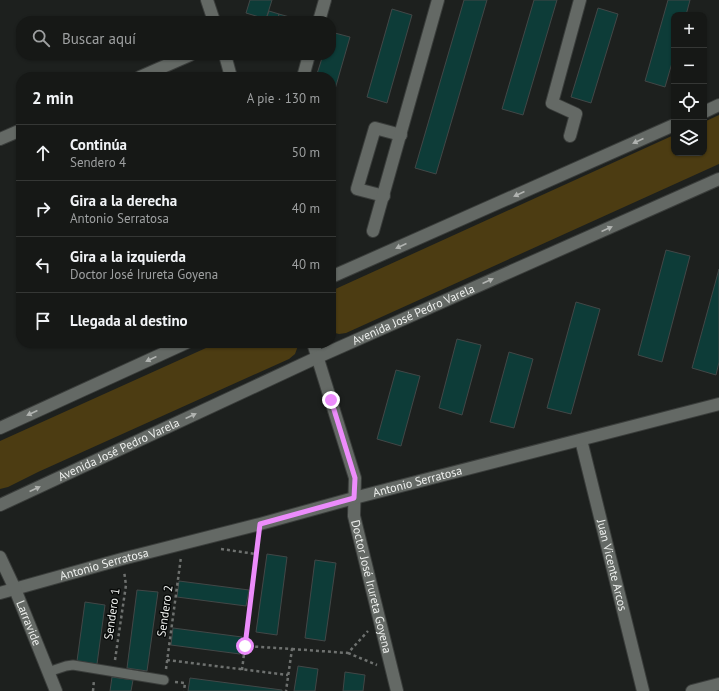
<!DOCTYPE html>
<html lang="es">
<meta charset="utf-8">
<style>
:root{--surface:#161816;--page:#232523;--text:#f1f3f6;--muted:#9ea0a1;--line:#353735}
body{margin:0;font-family:"PT Sans",sans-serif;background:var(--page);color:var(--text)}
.controls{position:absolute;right:12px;top:12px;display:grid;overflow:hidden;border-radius:8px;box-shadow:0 1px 3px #0004}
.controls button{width:36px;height:36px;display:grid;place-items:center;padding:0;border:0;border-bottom:1px solid var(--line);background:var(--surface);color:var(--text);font:20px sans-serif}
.stop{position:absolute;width:12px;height:12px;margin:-9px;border:3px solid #ec8cfb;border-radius:50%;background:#fff}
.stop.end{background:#ec8cfb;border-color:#fff;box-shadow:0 1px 4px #0008}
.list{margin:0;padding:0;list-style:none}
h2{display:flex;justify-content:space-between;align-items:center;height:52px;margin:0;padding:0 16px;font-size:17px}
h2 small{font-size:13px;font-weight:400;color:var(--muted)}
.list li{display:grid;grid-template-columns:26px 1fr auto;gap:12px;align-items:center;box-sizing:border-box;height:56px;padding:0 16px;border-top:1px solid var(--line)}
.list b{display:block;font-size:15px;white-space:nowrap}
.list p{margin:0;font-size:13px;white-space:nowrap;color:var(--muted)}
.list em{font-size:13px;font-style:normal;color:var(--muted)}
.icon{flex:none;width:22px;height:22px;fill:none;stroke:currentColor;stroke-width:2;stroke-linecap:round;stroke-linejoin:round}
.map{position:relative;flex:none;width:719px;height:691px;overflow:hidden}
.search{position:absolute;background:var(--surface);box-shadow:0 1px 3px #0004;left:16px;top:16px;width:320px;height:44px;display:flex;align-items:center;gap:10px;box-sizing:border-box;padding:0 14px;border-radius:16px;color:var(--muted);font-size:15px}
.panel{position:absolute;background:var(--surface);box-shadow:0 1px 3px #0004;left:16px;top:72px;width:320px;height:276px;border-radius:16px}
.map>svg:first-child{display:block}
.green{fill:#4c3c12}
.building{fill:#0d3c38;stroke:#424747}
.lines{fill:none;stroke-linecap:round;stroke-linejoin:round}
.service-casing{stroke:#3a3d3b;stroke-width:11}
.minor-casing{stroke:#3a3d3b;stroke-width:14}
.tertiary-casing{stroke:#3a3d3b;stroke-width:14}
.path{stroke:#6e716f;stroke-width:2.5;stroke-dasharray:3 3;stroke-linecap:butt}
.service{stroke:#646965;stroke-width:9}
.minor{stroke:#646965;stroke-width:12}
.tertiary{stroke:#646965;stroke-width:12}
.oneway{fill:#b0b3b0}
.route{stroke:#ec8cfb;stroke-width:5}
.labels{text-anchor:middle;stroke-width:3;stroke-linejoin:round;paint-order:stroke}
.street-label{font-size:12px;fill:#eef0ee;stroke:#080a09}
</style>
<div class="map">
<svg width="719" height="691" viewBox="0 0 719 691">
<rect width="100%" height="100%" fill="#1d201e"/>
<!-- green -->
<path class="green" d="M719 115V164L346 333 339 334 331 332V291L674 135V153H704V122Z
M217 343H299L295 354 289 359 38 472 8 487 0 489V441Z"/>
<!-- building -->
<path class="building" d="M250 0H272L266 19 246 13Z
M464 0H487L436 174 415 168Z
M534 0H557L523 115 502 109Z
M668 0H690L686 15H674V56L665 87 645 81Z
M598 8 618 14 591 103 571 97Z
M392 9 412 15 387 103 367 97Z
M269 11 279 14 277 21 266 19Z
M279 14 300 20V21H277Z
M331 32 350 37 331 103V77H316L323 55H331Z
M666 250 690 256 662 362 638 355Z
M719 269V362L716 375 692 368Z
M576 302 600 309 571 414 547 408Z
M457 339 481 345 462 415 439 408Z
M509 352 533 359 514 428 490 422Z
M396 370 420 376 401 446 377 439Z
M267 554 287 557 277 635 256 632Z
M315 560 336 563 325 641 305 638Z
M179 581 249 590 246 606 177 597Z
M137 590 158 592 147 671 127 668Z
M85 602 105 605 97 664 77 661Z
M173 628 242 637 240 654 171 645Z
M298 666 318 669 315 691H294Z
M345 672 365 675 363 691H343Z
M112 677 133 680 131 691H110Z
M190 678 282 690V691H188Z"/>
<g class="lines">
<defs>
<path id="service" d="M48 672 66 666 73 665 164 680"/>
<g id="minor">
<path d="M207 0 214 21"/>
<path d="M319 21 325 0"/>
<path d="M225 55 231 77"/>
<path d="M140 77 190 55"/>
<path d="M303 77 309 55"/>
<path d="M570 136 576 114 552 103 580 0"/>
<path d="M0 139 21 130"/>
<path d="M384 196 357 189 375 128 401 135"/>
<path d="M373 231 438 0"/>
<path id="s1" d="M313 343 355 478 354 516 397 691"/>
<path id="s2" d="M581 440 643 691"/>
<path id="s3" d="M0 593 122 559 260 524 354 498 719 404"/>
<path d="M692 691 719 684"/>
</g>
<g id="tertiary">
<path d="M704 112 719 105"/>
<path d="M331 277 674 125"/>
<path d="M0 428 186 343"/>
<path id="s4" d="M0 505 318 357 719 179"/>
<path id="s5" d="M0 557 15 589 56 691"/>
</g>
</defs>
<!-- service casing -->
<use href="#service" class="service-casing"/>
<!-- minor casing -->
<use href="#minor" class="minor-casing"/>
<!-- tertiary casing -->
<use href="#tertiary" class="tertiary-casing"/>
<!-- path -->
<path class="path" d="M258 537 245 646 292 649 286 691
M221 549 256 554
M292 649 348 653 368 631
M348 653 377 665
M115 660 126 585 124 571
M167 660 288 675
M166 669 181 557
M242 670 245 646
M175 682 185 683 184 691
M93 691 94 680"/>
<!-- service -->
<use href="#service" class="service"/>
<!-- minor -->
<use href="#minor" class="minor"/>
<!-- tertiary -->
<use href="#tertiary" class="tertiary"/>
</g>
<!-- one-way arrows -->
<defs><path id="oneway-solid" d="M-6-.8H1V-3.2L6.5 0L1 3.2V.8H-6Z"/></defs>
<g class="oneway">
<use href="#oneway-solid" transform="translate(638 141) rotate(156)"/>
<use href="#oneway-solid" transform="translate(519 194) rotate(156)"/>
<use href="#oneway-solid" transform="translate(607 229) rotate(-24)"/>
<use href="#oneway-solid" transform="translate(401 246) rotate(156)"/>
<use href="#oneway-solid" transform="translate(488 281) rotate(-24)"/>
<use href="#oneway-solid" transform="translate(151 359) rotate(155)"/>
<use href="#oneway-solid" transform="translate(32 413) rotate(155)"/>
<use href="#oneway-solid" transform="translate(191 416) rotate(-25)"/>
<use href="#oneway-solid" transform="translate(35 489) rotate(-25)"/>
</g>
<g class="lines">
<!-- route -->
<path class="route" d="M245 646 260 524 354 498 355 478 331 400"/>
</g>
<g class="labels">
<!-- street labels -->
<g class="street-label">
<text dy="4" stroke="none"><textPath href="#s4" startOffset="455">Avenida José Pedro Varela</textPath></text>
<text dy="4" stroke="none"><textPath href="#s4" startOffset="131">Avenida José Pedro Varela</textPath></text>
<text dy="4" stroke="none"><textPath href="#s3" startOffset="432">Antonio Serratosa</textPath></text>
<text dy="4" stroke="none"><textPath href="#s3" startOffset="108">Antonio Serratosa</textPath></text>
<text dy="4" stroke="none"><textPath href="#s2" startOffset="129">Juan Vicente Arcos</textPath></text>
<text dy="4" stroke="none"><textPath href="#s1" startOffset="252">Doctor José Irureta Goyena</textPath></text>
<text transform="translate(165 611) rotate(-82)" y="4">Sendero 2</text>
<text transform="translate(112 614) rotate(-82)" y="4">Sendero 1</text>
<text dy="4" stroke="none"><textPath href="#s5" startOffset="72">Larravide</textPath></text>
</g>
</g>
</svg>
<div class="controls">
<button>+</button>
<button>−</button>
<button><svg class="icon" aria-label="locate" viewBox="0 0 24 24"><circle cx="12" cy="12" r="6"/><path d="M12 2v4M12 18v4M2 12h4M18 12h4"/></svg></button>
<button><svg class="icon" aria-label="layers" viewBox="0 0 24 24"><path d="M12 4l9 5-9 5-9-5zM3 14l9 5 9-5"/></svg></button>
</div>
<div class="stop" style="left:245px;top:646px"></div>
<div class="stop end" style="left:331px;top:400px"></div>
<div class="search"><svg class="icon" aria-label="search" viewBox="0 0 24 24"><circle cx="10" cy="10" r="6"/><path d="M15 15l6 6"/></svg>Buscar aquí</div>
<section class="panel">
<h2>2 min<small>A pie · 130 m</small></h2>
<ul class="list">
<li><svg class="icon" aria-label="ahead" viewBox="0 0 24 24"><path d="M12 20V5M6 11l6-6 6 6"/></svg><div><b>Continúa</b><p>Sendero 4</p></div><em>50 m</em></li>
<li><svg class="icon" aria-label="right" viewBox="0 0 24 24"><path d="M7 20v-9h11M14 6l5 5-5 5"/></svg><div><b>Gira a la derecha</b><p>Antonio Serratosa</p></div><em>40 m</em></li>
<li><svg class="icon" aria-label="left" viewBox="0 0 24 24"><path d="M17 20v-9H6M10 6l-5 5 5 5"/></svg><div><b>Gira a la izquierda</b><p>Doctor José Irureta Goyena</p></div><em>40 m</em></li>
<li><svg class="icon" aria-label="arrive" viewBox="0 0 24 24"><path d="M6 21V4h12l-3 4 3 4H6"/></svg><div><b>Llegada al destino</b></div></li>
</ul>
</section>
</div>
